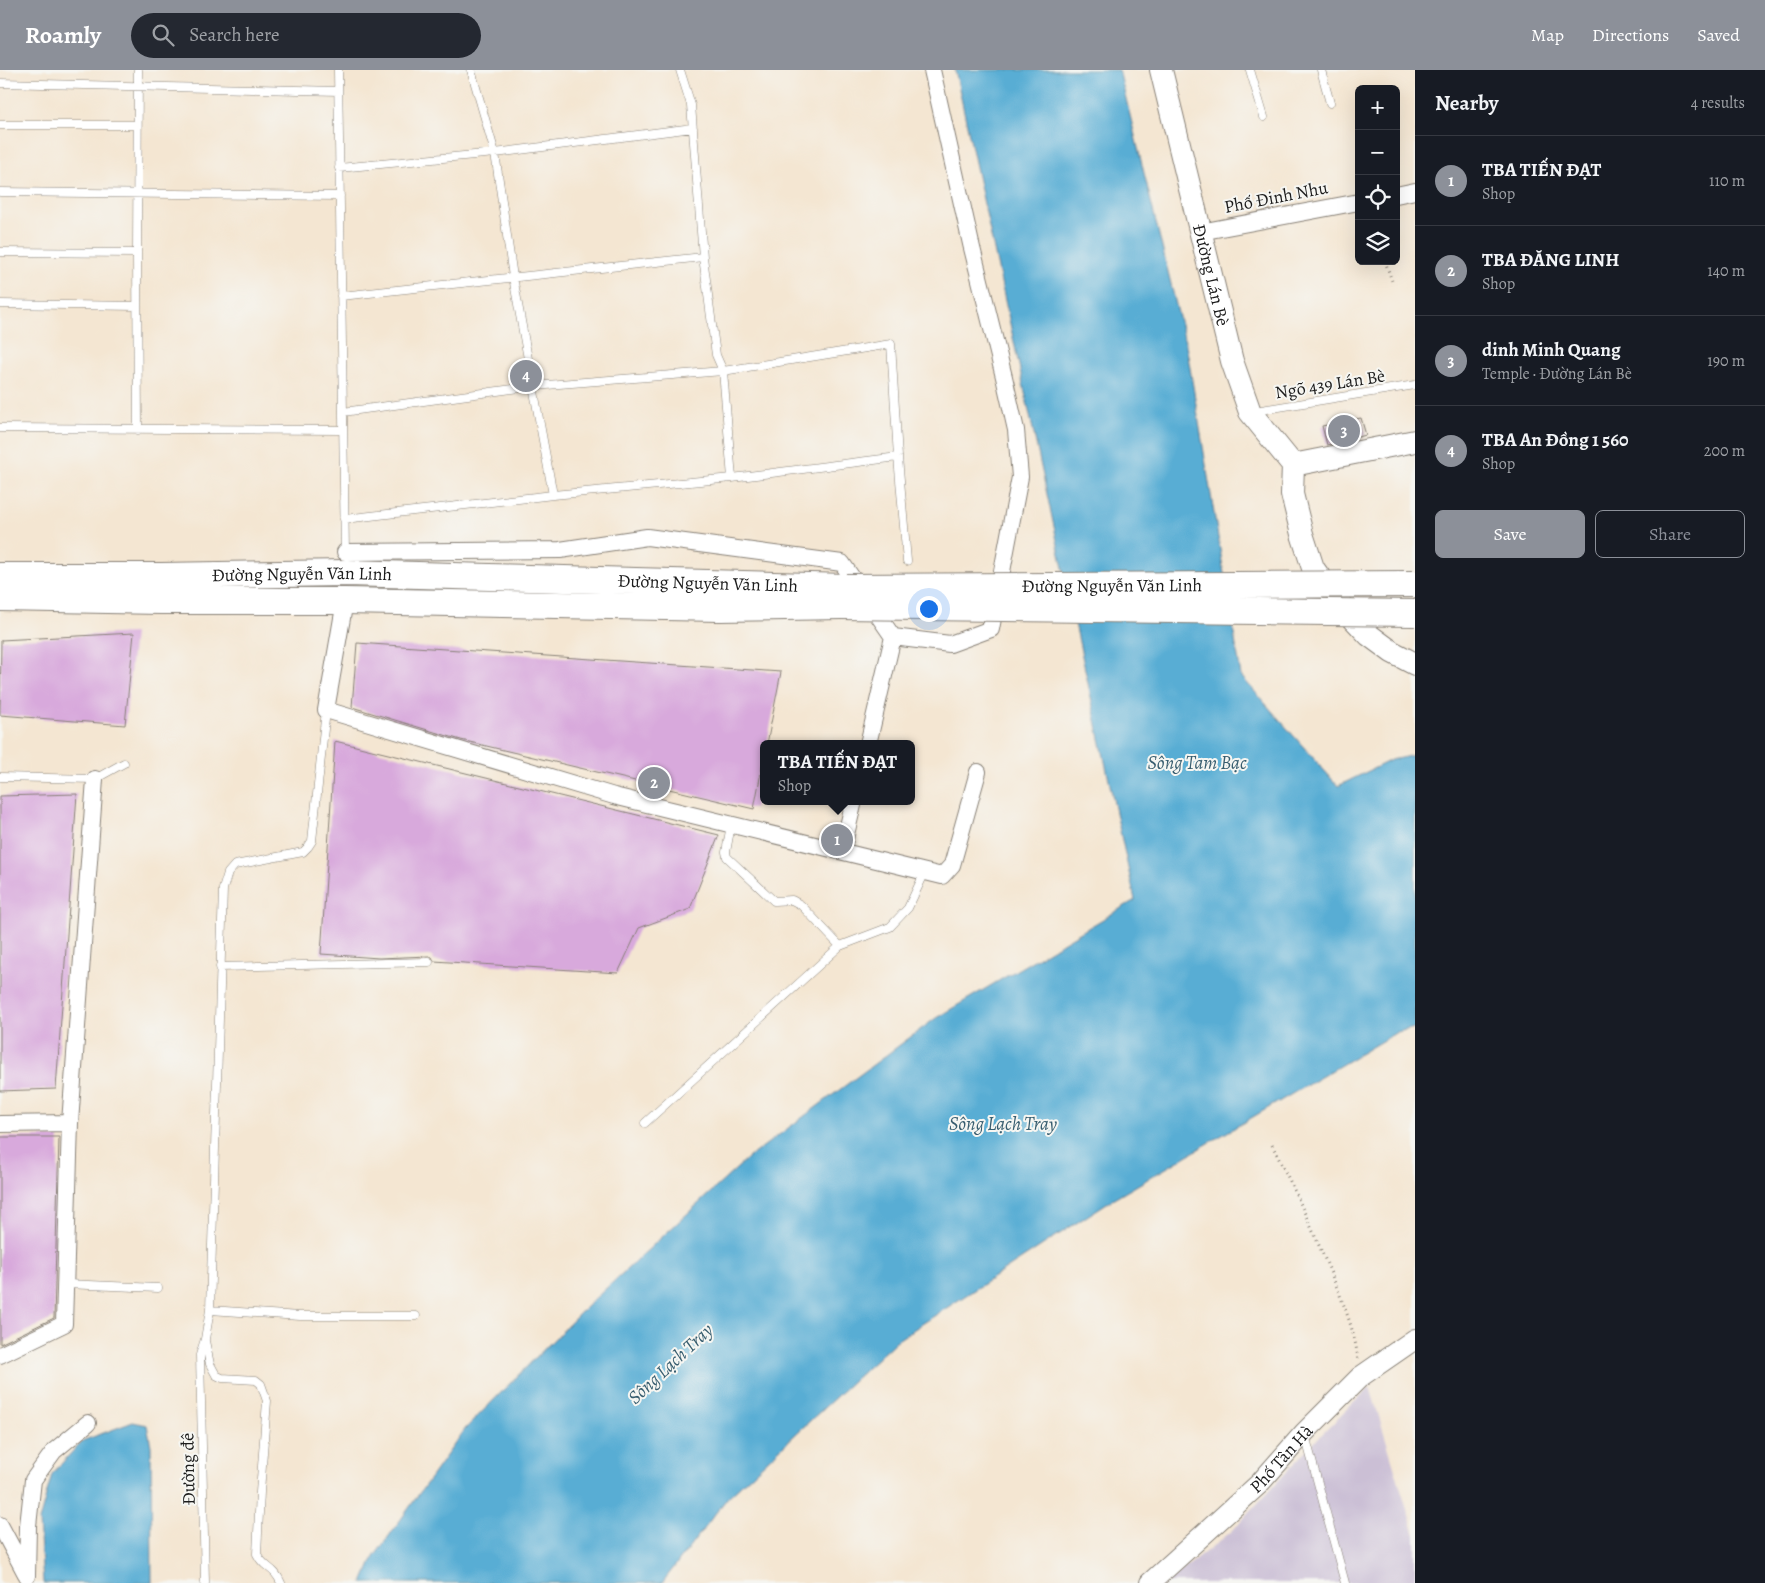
<!DOCTYPE html>
<meta charset="utf-8">
<style>
:root{--surface:#171b24;--page:#242831;--text:#f1f3f6;--muted:#9ea1a6;--line:#363941;--accent:#8c9099}
body{margin:0;font-family:Alegreya,serif;background:var(--page);color:var(--text)}
.controls{position:absolute;right:15px;top:15px;display:grid;overflow:hidden;border-radius:8px;box-shadow:0 5px 20px #0002}
.controls button{width:45px;height:45px;display:grid;place-items:center;padding:0;border:0;border-bottom:1px solid var(--line);background:var(--surface);color:var(--text);font:25px sans-serif}
.you{position:absolute;left:928px;top:538px;width:18px;height:18px;margin:-12px;border:4px solid #fff;border-radius:50%;background:#1a73e8;box-shadow:0 0 0 8px #1a73e833}
.badge{display:grid;place-items:center;width:32px;height:32px;border-radius:50%;background:var(--accent);color:#fff;font-size:16px;font-weight:700}
.pin{position:absolute;translate:-50% -50%;border:2px solid #fff;box-shadow:0 1px 5px #0006}
.popup{position:absolute;left:760px;top:670px;width:155px;height:65px;box-sizing:border-box;display:grid;place-content:center;border-radius:8px;background:var(--surface);filter:drop-shadow(0 1px 4px #0005);font-size:16px;white-space:nowrap;color:var(--muted)}
.popup b{font-size:19px;color:var(--text)}
.popup::after{content:'';position:absolute;left:50%;top:100%;margin-left:-10px;border:10px solid transparent;border-top-color:var(--surface)}
.list{margin:0;padding:0;list-style:none}
h2{display:flex;justify-content:space-between;align-items:center;height:65px;margin:0;padding:0 20px;font-size:21px}
h2 small{font-size:16px;font-weight:400;color:var(--muted)}
.list li{display:grid;grid-template-columns:32px 1fr auto;gap:15px;align-items:center;box-sizing:border-box;height:90px;padding:0 20px;border-top:1px solid var(--line)}
.list b{display:block;font-size:19px;white-space:nowrap}
.list p{margin:0;font-size:16px;white-space:nowrap;color:var(--muted)}
.list em{font-size:16px;font-style:normal;color:var(--muted)}
.actions{display:flex;gap:10px;padding:15px 20px}
.actions a{flex:1;padding:11px 0;border:1px solid var(--accent);border-radius:8px;text-align:center;font-size:18px;color:var(--accent)}
.actions .main{background:var(--accent);color:#fff}
.icon{flex:none;width:28px;height:28px;fill:none;stroke:currentColor;stroke-width:2;stroke-linecap:round;stroke-linejoin:round}
.map{position:relative;flex:none;width:1415px;height:1513px;overflow:hidden}
header{display:flex;align-items:center;gap:30px;box-sizing:border-box;height:70px;padding:0 25px;background:var(--accent);color:#fff}
header strong{font-size:24px}
nav{display:flex;gap:28px;margin-inline-start:auto;font-size:18px}
.search{width:350px;height:45px;background:var(--page);display:flex;align-items:center;gap:12px;box-sizing:border-box;padding:0 18px;border-radius:28px;color:var(--muted);font-size:19px}
main{display:flex}
aside{flex:1;background:var(--surface)}
.map>svg:first-child{display:block}
.industrial{fill:#cbbfd5}
.water{fill:#58add4;stroke:#3a6478}
.building{fill:#d8a9dc}
.lines{fill:none;stroke-linecap:round;stroke-linejoin:round}
.service-casing{stroke:#888177;stroke-width:9}
.minor-casing{stroke:#888177;stroke-width:18}
.tertiary-casing{stroke:#888177;stroke-width:22}
.secondary-casing{stroke:#888177;stroke-width:24}
.trunk-casing{stroke:#888177;stroke-width:28}
.path{stroke:#888177;stroke-width:3;stroke-dasharray:1 4;stroke-linecap:butt}
.service{stroke:#fff;stroke-width:8}
.minor{stroke:#fff;stroke-width:16}
.tertiary{stroke:#fff;stroke-width:20}
.secondary{stroke:#fff;stroke-width:22}
.trunk{stroke:#fff;stroke-width:26}
.trunk-bridge-casing{stroke:#888177;stroke-width:28;stroke-linecap:butt}
.trunk-bridge{stroke:#fff;stroke-width:26}
.labels{text-anchor:middle;stroke-width:4;stroke-linejoin:round;paint-order:stroke}
.street-label{font-size:18px;fill:#1c1c1c;stroke:#f6f6f2}
.water-label{font-size:19px;font-style:italic;fill:#375d6f;stroke:#f6f6f2}
</style>
<header>
<strong>Roamly</strong>
<div class="search"><svg class="icon" aria-label="search" viewBox="0 0 24 24"><circle cx="10" cy="10" r="6"/><path d="M15 15l6 6"/></svg>Search here</div>
<nav><a>Map</a><a>Directions</a><a>Saved</a></nav>
</header>
<main>
<div class="map">
<svg width="1415" height="1513" viewBox="0 0 1415 1513">
<rect width="100%" height="100%" fill="#f6f6f2"/>
<filter id="ink" filterUnits="userSpaceOnUse"><feTurbulence type="fractalNoise" baseFrequency=".02" numOctaves="2"/><feDisplacementMap in="SourceGraphic" scale="10" xChannelSelector="R" yChannelSelector="G"/><feConvolveMatrix kernelMatrix="1 2 1 2 8 2 1 2 1" color-interpolation-filters="sRGB"/></filter>
<filter id="wash" filterUnits="userSpaceOnUse"><feTurbulence type="fractalNoise" baseFrequency=".0096" numOctaves="4" result="noise"/><feDisplacementMap in="SourceGraphic" scale="20" xChannelSelector="R" yChannelSelector="G"/><feGaussianBlur stdDeviation="1.12" result="paint"/><feColorMatrix in="noise" values="0 0 0 0 0 0 0 0 0 0 0 0 0 0 0 0 0 1.4 0 .05"/><feComposite in="paint" operator="in"/></filter>
<g filter="url(#wash)">
<rect width="100%" height="100%" fill="#f4e6d2"/>
<!-- industrial -->
<path class="industrial" d="M1370 1317 1415 1465V1513H1166L1232 1461 1319 1367Z"/>
<!-- water -->
<path class="water" d="M955 0H1119L1187 280 1241 606 1338 716 1391 690 1415 685V958L1397 962 1107 1133 896 1271 728 1427 662 1513H363L374 1487 466 1358 588 1235 748 1088 936 948 1135 830Z
M133 1352 147 1355 151 1376 152 1513H43L39 1451 52 1404 82 1371Z"/>
<g id="blocks">
<!-- building -->
<path class="building" d="M1361 348 1366 365 1327 375 1322 356Z
M134 563 125 655 0 645 1 570Z
M357 573 781 602 767 674H763V692L754 739 461 670 352 637Z
M335 671 719 765 690 839 639 858 618 903 434 891 432 887 429 886 379 888 321 884Z
M77 724 56 1019 0 1021V726Z
M0 1067H59L54 1248 0 1274Z"/>
</g>
</g>
<g filter="url(#ink)">
<use href="#blocks" fill-opacity="0" stroke="#888177" stroke-width="1"/>
<g class="lines">
<defs>
<path id="service" d="M138 0 137 183 138 360
M338 0 345 483
M471 0 495 83 513 207 553 425
M680 0 691 35 703 187 716 285 723 301 732 408
M1250 0 1264 47
M1321 0 1330 33
M0 13 338 21
M0 55H137
M339 98 495 83 693 58
M0 122 340 126
M0 182 137 183
M341 226 703 187
M0 234 137 236
M1255 341 1415 315
M343 342 534 316 723 301 891 274 898 387 907 491
M0 358 342 360
M344 449 553 425 732 408 898 387
M0 707 95 709 124 693
M731 755 726 782 727 787 774 831 792 830 801 835 840 876
M220 897 429 892
M645 1053 840 876 890 857 908 838 925 802
M66 1214 158 1218
M210 1240 300 1246H416
M205 1271 210 1294 216 1305 222 1308 256 1310 261 1314 267 1331 260 1422 257 1484C264 1499 274 1496 281 1513
M1305 1365 1345 1513
M205 1513 200 1285 205 1269 210 1240 223 819 228 803 235 795 303 782 308 777 312 771 326 640"/>
<path id="minor" d="M1396 125 1415 121
M1200 162 1359 132
M345 482 560 480 647 467 842 493 893 567 950 574 991 559 1020 407 1016 360 1004 307 971 174 932 0
M345 531 326 640 614 726 942 806 952 795 978 702
M868 674 893 567
M842 781 854 731
M0 1054 70 1053
M0 1285 64 1254 70 1053 95 709
M0 1455 26 1504
M27 1506 28 1456 33 1410 54 1381 88 1353"/>
<g id="tertiary">
<path id="s1" d="M1150 1513 1259 1414 1304 1363 1360 1307 1415 1269"/>
</g>
<g id="secondary">
<path id="s2" d="M1161 0 1232 291 1250 342 1293 395 1292 424 1302 464 1313 498 1335 529 1369 565 1392 582 1415 594"/>
<path d="M1293 395 1415 371"/>
</g>
<g id="trunk">
<path id="s3" d="M0 506H161L347 503 846 517"/>
<path d="M0 528 161 531H345L720 538 841 536"/>
</g>
</defs>
<!-- service casing -->
<use href="#service" class="service-casing"/>
<!-- minor casing -->
<use href="#minor" class="minor-casing"/>
<!-- tertiary casing -->
<use href="#tertiary" class="tertiary-casing"/>
<!-- secondary casing -->
<use href="#secondary" class="secondary-casing"/>
<!-- trunk casing -->
<use href="#trunk" class="trunk-casing"/>
<!-- path -->
<path class="path" d="M1385 191 1393 214
M1272 1075C1292 1114 1310 1154 1327 1194 1340 1225 1354 1256 1358 1289"/>
<!-- service -->
<use href="#service" class="service"/>
<!-- minor -->
<use href="#minor" class="minor"/>
<!-- tertiary -->
<use href="#tertiary" class="tertiary"/>
<!-- secondary -->
<use href="#secondary" class="secondary"/>
<!-- trunk -->
<use href="#trunk" class="trunk"/>
<defs>
<g id="trunk-bridge">
<path id="s4" d="M846 517 1415 514"/>
<path d="M841 536 1415 543"/>
</g>
</defs>
<!-- trunk-bridge casing -->
<use href="#trunk-bridge" class="trunk-bridge-casing"/>
<!-- trunk-bridge -->
<use href="#trunk-bridge" class="trunk-bridge"/>
</g>
</g>
<g class="labels">
<!-- street labels -->
<g class="street-label">
<text transform="translate(1276 127) rotate(-11)" y="6">Phố Đinh Nhu</text>
<text dy="6" stroke="none"><textPath href="#s2" startOffset="211">Đường Lán Bè</textPath></text>
<text transform="translate(1330 314) rotate(-9)" y="6">Ngõ 439 Lán Bè</text>
<text dy="6" stroke="none"><textPath href="#s3" startOffset="302">Đường Nguyễn Văn Linh</textPath></text>
<text dy="6" stroke="none"><textPath href="#s3" startOffset="708">Đường Nguyễn Văn Linh</textPath></text>
<text dy="6" stroke="none"><textPath href="#s4" startOffset="266">Đường Nguyễn Văn Linh</textPath></text>
<text dy="6" stroke="none"><textPath href="#s1" startOffset="181">Phố Tân Hà</textPath></text>
<text transform="translate(188 1399) rotate(-91)" y="6">Đường đê</text>
</g>
<!-- water labels -->
<g class="water-label">
<text x="1197" y="699">Sông Tam Bạc</text>
<text x="1003" y="1060">Sông Lạch Tray</text>
<text transform="translate(670 1293) rotate(-43)" y="7">Sông Lạch Tray</text>
</g>
</g>
</svg>
<div class="controls">
<button>+</button>
<button>−</button>
<button><svg class="icon" aria-label="locate" viewBox="0 0 24 24"><circle cx="12" cy="12" r="6"/><path d="M12 2v4M12 18v4M2 12h4M18 12h4"/></svg></button>
<button><svg class="icon" aria-label="layers" viewBox="0 0 24 24"><path d="M12 4l9 5-9 5-9-5zM3 14l9 5 9-5"/></svg></button>
</div>
<div class="you"></div>
<div class="pin badge" style="left:837px;top:770px">1</div>
<div class="popup"><b>TBA TIẾN ĐẠT</b>Shop</div>
<div class="pin badge" style="left:654px;top:713px">2</div>
<div class="pin badge" style="left:1344px;top:361px">3</div>
<div class="pin badge" style="left:526px;top:306px">4</div>
</div>
<aside>
<h2>Nearby<small>4 results</small></h2>
<ul class="list">
<li><span class="badge">1</span><div><b>TBA TIẾN ĐẠT</b><p>Shop</p></div><em>110 m</em></li>
<li><span class="badge">2</span><div><b>TBA ĐĂNG LINH</b><p>Shop</p></div><em>140 m</em></li>
<li><span class="badge">3</span><div><b>dinh Minh Quang</b><p>Temple · Đường Lán Bè</p></div><em>190 m</em></li>
<li><span class="badge">4</span><div><b>TBA An Đồng 1 560</b><p>Shop</p></div><em>200 m</em></li>
</ul>
<div class="actions"><a class="main">Save</a><a>Share</a></div>
</aside>
</main>
